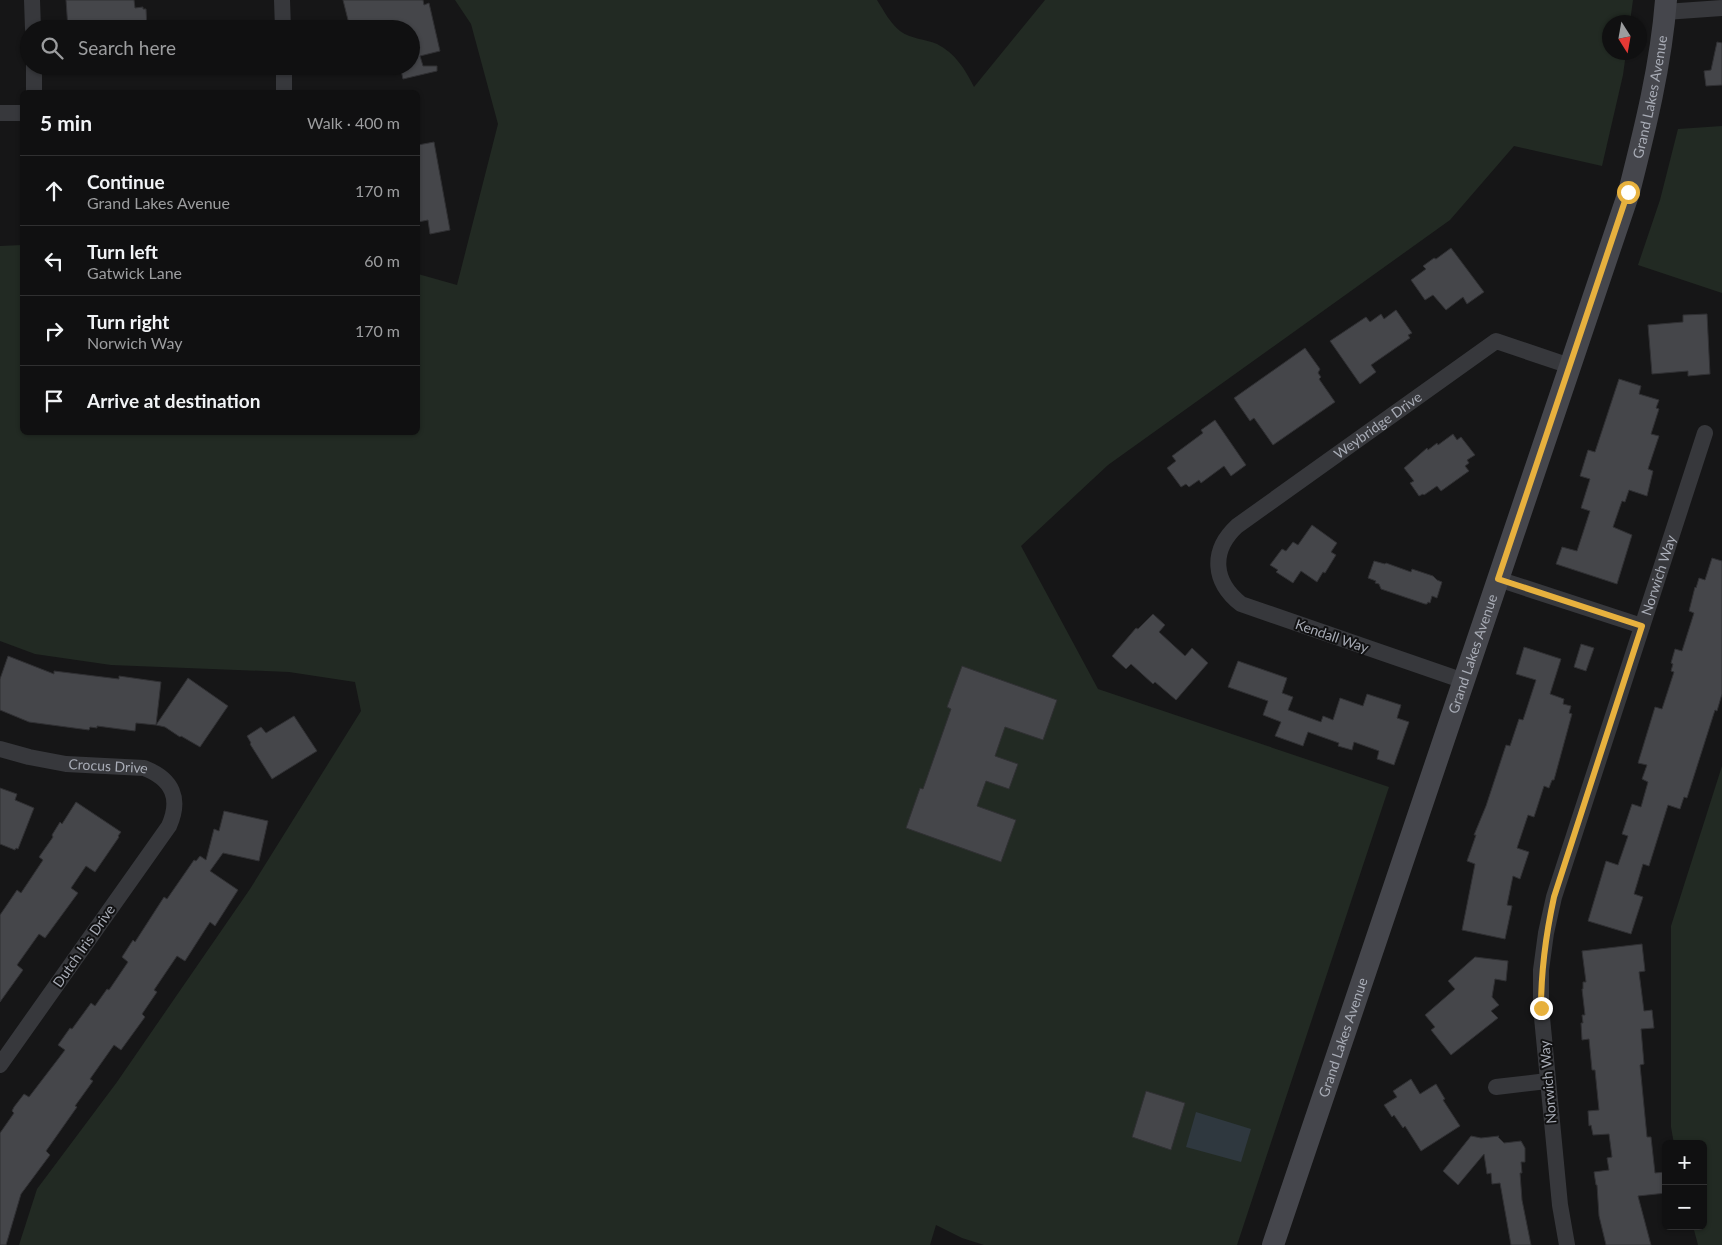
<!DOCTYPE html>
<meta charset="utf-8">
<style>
:root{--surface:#101011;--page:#1e1e1f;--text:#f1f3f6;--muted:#9c9d9f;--line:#303031}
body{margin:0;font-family:Lato,sans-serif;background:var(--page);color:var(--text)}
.controls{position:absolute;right:15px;bottom:15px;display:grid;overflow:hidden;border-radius:8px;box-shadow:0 1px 4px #0004}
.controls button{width:45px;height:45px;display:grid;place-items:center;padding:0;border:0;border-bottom:1px solid var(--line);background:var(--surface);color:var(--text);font:25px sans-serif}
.compass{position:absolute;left:1602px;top:15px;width:45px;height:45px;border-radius:50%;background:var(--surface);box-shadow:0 1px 4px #0004;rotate:169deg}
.stop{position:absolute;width:15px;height:15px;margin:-11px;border:4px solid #e7b13e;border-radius:50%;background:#fff}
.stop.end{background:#e7b13e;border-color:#fff;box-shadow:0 1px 5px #0008}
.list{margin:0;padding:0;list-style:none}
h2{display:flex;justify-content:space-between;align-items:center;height:65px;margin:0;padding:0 20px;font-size:21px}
h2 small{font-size:16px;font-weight:400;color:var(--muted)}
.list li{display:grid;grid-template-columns:32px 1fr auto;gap:15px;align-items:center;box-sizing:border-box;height:70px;padding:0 20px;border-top:1px solid var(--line)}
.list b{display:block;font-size:19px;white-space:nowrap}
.list p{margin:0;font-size:16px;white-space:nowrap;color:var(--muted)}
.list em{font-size:16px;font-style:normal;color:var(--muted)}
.icon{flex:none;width:28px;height:28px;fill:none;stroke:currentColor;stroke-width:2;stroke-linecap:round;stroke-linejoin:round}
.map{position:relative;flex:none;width:1722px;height:1245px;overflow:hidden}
.search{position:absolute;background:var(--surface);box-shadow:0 1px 4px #0004;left:20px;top:20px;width:400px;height:55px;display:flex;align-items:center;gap:12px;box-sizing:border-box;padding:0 18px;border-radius:28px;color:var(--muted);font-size:19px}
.panel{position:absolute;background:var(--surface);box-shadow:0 1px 4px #0004;left:20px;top:90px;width:400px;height:345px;border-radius:8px}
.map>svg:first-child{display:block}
.green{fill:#222a23}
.water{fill:#2f383f}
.building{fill:#45464a;stroke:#303033}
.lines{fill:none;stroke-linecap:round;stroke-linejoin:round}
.street{stroke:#37383c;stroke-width:16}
.secondary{stroke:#45464c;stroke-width:22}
.route{stroke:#e7b13e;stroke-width:6}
.labels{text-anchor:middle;stroke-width:4;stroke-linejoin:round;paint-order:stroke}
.street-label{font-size:14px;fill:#a8acb6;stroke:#111112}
</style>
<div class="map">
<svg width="1722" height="1245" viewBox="0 0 1722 1245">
<rect width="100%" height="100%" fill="#161617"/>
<!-- green -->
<path class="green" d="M455 0H877C884 11 890 23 900 31 911 39 925 39 937 44 955 53 965 69 974 87L1045 0H1633L1630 22H1610V52L1626 53 1623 75 1602 166 1514 146 1450 220 1108 465 1021 546 1098 689 1389 787 1237 1245H984L962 1238 936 1225 930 1245H19L37 1189 117 1082 250 889 361 711 355 682 289 672 111 665 35 654 0 641V246L22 245V432H418V274L457 285 498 124 471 24Z
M1722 126V293L1638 265 1660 200 1678 129Z
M1722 766V1245H1698L1693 1226H1703V1144H1674L1671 1127V926Z"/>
<!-- water -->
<path class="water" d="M1196 1112 1251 1129 1241 1162 1186 1147Z"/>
<!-- building -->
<path class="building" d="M66 0H134L135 8 143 7V9H146L147 29H68Z
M343 0H423L424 5 429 3 440 51 420 56 423 66H437V71L403 79 400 66H411V29H385L384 23 364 28 363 25 350 28Z
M1717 42 1722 43V85L1706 86 1704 71 1711 70Z
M434 142 450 230 430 234 428 220 418 222V145Z
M1451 248 1484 292 1467 304 1463 297 1446 310 1433 295 1425 300 1411 280 1426 269 1423 266 1434 258 1436 259Z
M1396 310 1412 333 1408 335 1410 338 1371 365 1376 372 1360 384 1330 341 1366 317 1370 322 1381 314 1384 319Z
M1707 314 1710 374 1688 376V371L1652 374 1648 325 1683 322V315Z
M1305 348 1320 369 1318 373 1321 377 1319 379 1335 402 1273 445 1254 418 1250 421 1234 398Z
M1619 379 1641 386 1639 394 1659 400 1656 408 1659 409 1651 434 1659 436 1648 469 1653 471 1647 496 1629 490 1625 502 1622 501 1613 527 1632 535 1617 584 1556 564 1562 547 1577 551 1590 511 1581 508 1590 479 1580 476 1588 450 1595 452Z
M1215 420 1246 465 1231 476 1224 466 1201 483 1199 480 1189 487 1186 484 1181 487 1167 468 1176 461 1172 456 1203 433 1201 430Z
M1453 434 1457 440 1461 437 1475 455 1467 460 1469 463 1465 466 1469 471 1441 491 1437 486 1424 495 1423 494 1419 496 1410 483 1414 481 1404 468 1427 448 1428 450 1437 443 1438 445Z
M1312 525 1337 543 1331 552 1336 555 1325 573 1323 572 1317 582 1301 571 1293 583 1276 572 1278 570 1270 565 1282 549 1286 551 1293 542 1298 545Z
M1712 558 1722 561V694L1717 711 1715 710 1687 798 1684 797 1680 809 1668 805 1649 866 1643 864 1634 894 1643 897 1631 934 1588 921 1606 861 1618 865 1628 836 1622 834 1632 804 1641 807 1648 782 1642 779 1647 765 1638 763 1655 707 1662 709 1674 672 1671 671 1673 664 1671 663 1675 649 1682 651 1694 613 1689 611 1695 587 1696 588 1699 578 1705 580Z
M1374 561 1385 564 1386 563 1411 572 1412 569 1433 576 1437 580 1442 582 1437 598 1432 596 1430 603 1428 602 1427 604H1425L1381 589 1379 584 1375 583 1376 581 1368 578Z
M1153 614 1165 625 1159 632 1185 656 1192 648 1208 663 1176 700 1155 682 1153 684 1131 664 1126 669 1112 656 1136 628 1138 629Z
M1581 644 1594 648 1586 671 1574 667Z
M1524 647 1561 659 1550 694 1564 699 1563 704 1571 706 1569 713 1572 714 1554 780H1552L1549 788 1544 786 1534 817 1528 815 1517 848 1529 852 1520 879 1513 876 1507 905 1512 906 1505 939 1462 930 1475 864 1467 861 1476 835H1474L1486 806 1506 745 1510 746 1519 719 1523 720 1536 680 1516 674Z
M8 656 54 674V671L119 679V676L161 682 156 725 136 723 135 731 97 726V728L90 727 89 730 29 722 0 710V679Z
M1238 661 1287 678 1282 693 1293 697 1288 710 1321 722 1323 716 1333 720 1340 698 1363 706 1367 694 1401 705 1397 718 1409 722 1394 765 1377 759 1379 751 1354 742 1352 750 1338 746 1339 743 1308 732 1303 746 1275 736 1281 722 1263 715 1268 701 1228 687Z
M962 666 1057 700 1043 740 1005 727 995 756 1018 764 1009 789 986 781 977 806 1016 820 1001 862 906 828 920 788 923 789 951 709 947 707Z
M188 678 228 706 200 747 181 736 180 737 165 727 156 725Z
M294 716 317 751 272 779 250 744 251 743 247 736 261 727 266 733Z
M0 788 17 794 15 800 34 808 18 849 16 848 15 850 0 844Z
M76 802 121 832 118 836 119 837 95 872 86 866 71 888 78 893 45 938 39 934 17 965 23 970 0 1002V915L17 890 21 893 43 860 39 857 53 837 52 835 60 822 62 824Z
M224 811 268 821 259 861 223 853 210 871 238 890 215 926 210 922 185 961 177 956 154 990 157 992 142 1014 145 1017 121 1050 114 1045 90 1079 93 1081 75 1106 77 1107 46 1151 50 1155 21 1194 6 1245H0V1133L14 1113 12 1111 14 1107 24 1094 29 1097 65 1050 58 1045 70 1028 72 1029 91 1003 95 1006 107 989 109 990 128 962 122 957 133 940 135 942 164 897 167 899 194 860 196 861 200 856 206 860 214 829 219 831Z
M1642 944 1645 971 1639 972 1644 1011 1652 1010 1654 1028 1641 1029 1644 1064 1640 1065 1647 1137H1651L1655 1173 1666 1172V1193L1638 1196 1651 1245H1606L1599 1216 1597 1185H1596L1594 1172 1609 1170 1607 1158 1612 1157 1609 1134 1593 1135 1591 1125 1589 1126 1588 1111 1599 1110 1595 1070H1592L1589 1039 1582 1040 1581 1023H1583L1582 1015H1585L1582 989H1583V982H1586L1582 951Z
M1475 957 1508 961 1506 981 1495 979 1492 997 1499 1005 1491 1011 1498 1018 1451 1055 1431 1030 1435 1027 1425 1015 1455 989 1448 981Z
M1411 1079 1420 1094 1436 1084 1445 1099 1443 1100 1460 1126 1421 1151 1405 1126 1403 1128 1394 1115 1392 1117 1384 1105 1397 1097 1393 1091Z
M1146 1091 1185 1103 1171 1150 1132 1137Z
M1471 1136 1481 1138 1499 1136 1498 1137 1504 1143 1521 1141 1525 1148V1162H1521L1522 1173H1520L1522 1200 1531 1245H1511L1500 1183 1492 1184 1491 1173 1487 1174 1484 1154 1458 1185 1443 1171Z"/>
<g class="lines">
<!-- street -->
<g class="street">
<path d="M32 0 33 29"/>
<path d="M282 0 283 29"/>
<path d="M1665 12 1722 8"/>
<path d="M34 66V92"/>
<path d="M284 66V92"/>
<path d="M0 113H22"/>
<path d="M1498 579 1642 626"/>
<path id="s1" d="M1464 681 1241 604C1213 582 1210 551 1237 526L1496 341 1570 366"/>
<path id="s2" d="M0 749 29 757 66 764 144 768C173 779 181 799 169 826L0 1065"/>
<path d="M1496 1087 1547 1081"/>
<path id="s3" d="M1567 1245 1560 1205 1541 1007V970L1546 933 1554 897 1705 433"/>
</g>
<!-- secondary -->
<path class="secondary" id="s4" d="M1273 1245 1629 192C1645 129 1661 65 1666 0"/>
</g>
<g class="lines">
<!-- route -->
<path class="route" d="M1541 1008C1541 969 1546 934 1554 897L1642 626 1498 579 1628 192"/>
</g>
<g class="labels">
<!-- street labels -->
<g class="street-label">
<text dy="5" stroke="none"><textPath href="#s4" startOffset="1209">Grand Lakes Avenue</textPath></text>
<text dy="5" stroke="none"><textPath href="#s1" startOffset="500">Weybridge Drive</textPath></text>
<text dy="5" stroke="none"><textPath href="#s3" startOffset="689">Norwich Way</textPath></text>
<text transform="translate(1332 636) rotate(19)" y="5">Kendall Way</text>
<text dy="5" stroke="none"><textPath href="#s4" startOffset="624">Grand Lakes Avenue</textPath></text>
<text dy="5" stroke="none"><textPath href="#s2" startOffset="110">Crocus Drive</textPath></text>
<text transform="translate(84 946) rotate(-55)" y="5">Dutch Iris Drive</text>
<text dy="5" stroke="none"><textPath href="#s4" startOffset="219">Grand Lakes Avenue</textPath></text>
<text transform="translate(1548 1082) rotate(-95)" y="5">Norwich Way</text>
</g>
</g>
</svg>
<div class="controls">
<button>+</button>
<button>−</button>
</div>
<svg class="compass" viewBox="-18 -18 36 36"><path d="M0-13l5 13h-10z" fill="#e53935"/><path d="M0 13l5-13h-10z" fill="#9c9d9f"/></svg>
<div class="stop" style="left:1628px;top:192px"></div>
<div class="stop end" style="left:1541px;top:1008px"></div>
<div class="search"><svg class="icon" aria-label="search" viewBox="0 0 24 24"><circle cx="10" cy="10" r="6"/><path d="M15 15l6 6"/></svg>Search here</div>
<section class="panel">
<h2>5 min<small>Walk · 400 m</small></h2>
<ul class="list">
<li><svg class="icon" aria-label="ahead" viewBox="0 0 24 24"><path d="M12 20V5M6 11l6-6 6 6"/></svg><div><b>Continue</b><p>Grand Lakes Avenue</p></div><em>170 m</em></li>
<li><svg class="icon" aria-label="left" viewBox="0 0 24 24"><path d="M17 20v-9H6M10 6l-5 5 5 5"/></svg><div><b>Turn left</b><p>Gatwick Lane</p></div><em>60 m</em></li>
<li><svg class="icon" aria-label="right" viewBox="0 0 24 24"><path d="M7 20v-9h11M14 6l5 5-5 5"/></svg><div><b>Turn right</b><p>Norwich Way</p></div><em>170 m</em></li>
<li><svg class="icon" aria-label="arrive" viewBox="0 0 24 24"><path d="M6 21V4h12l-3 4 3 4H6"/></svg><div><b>Arrive at destination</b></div></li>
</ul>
</section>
</div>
